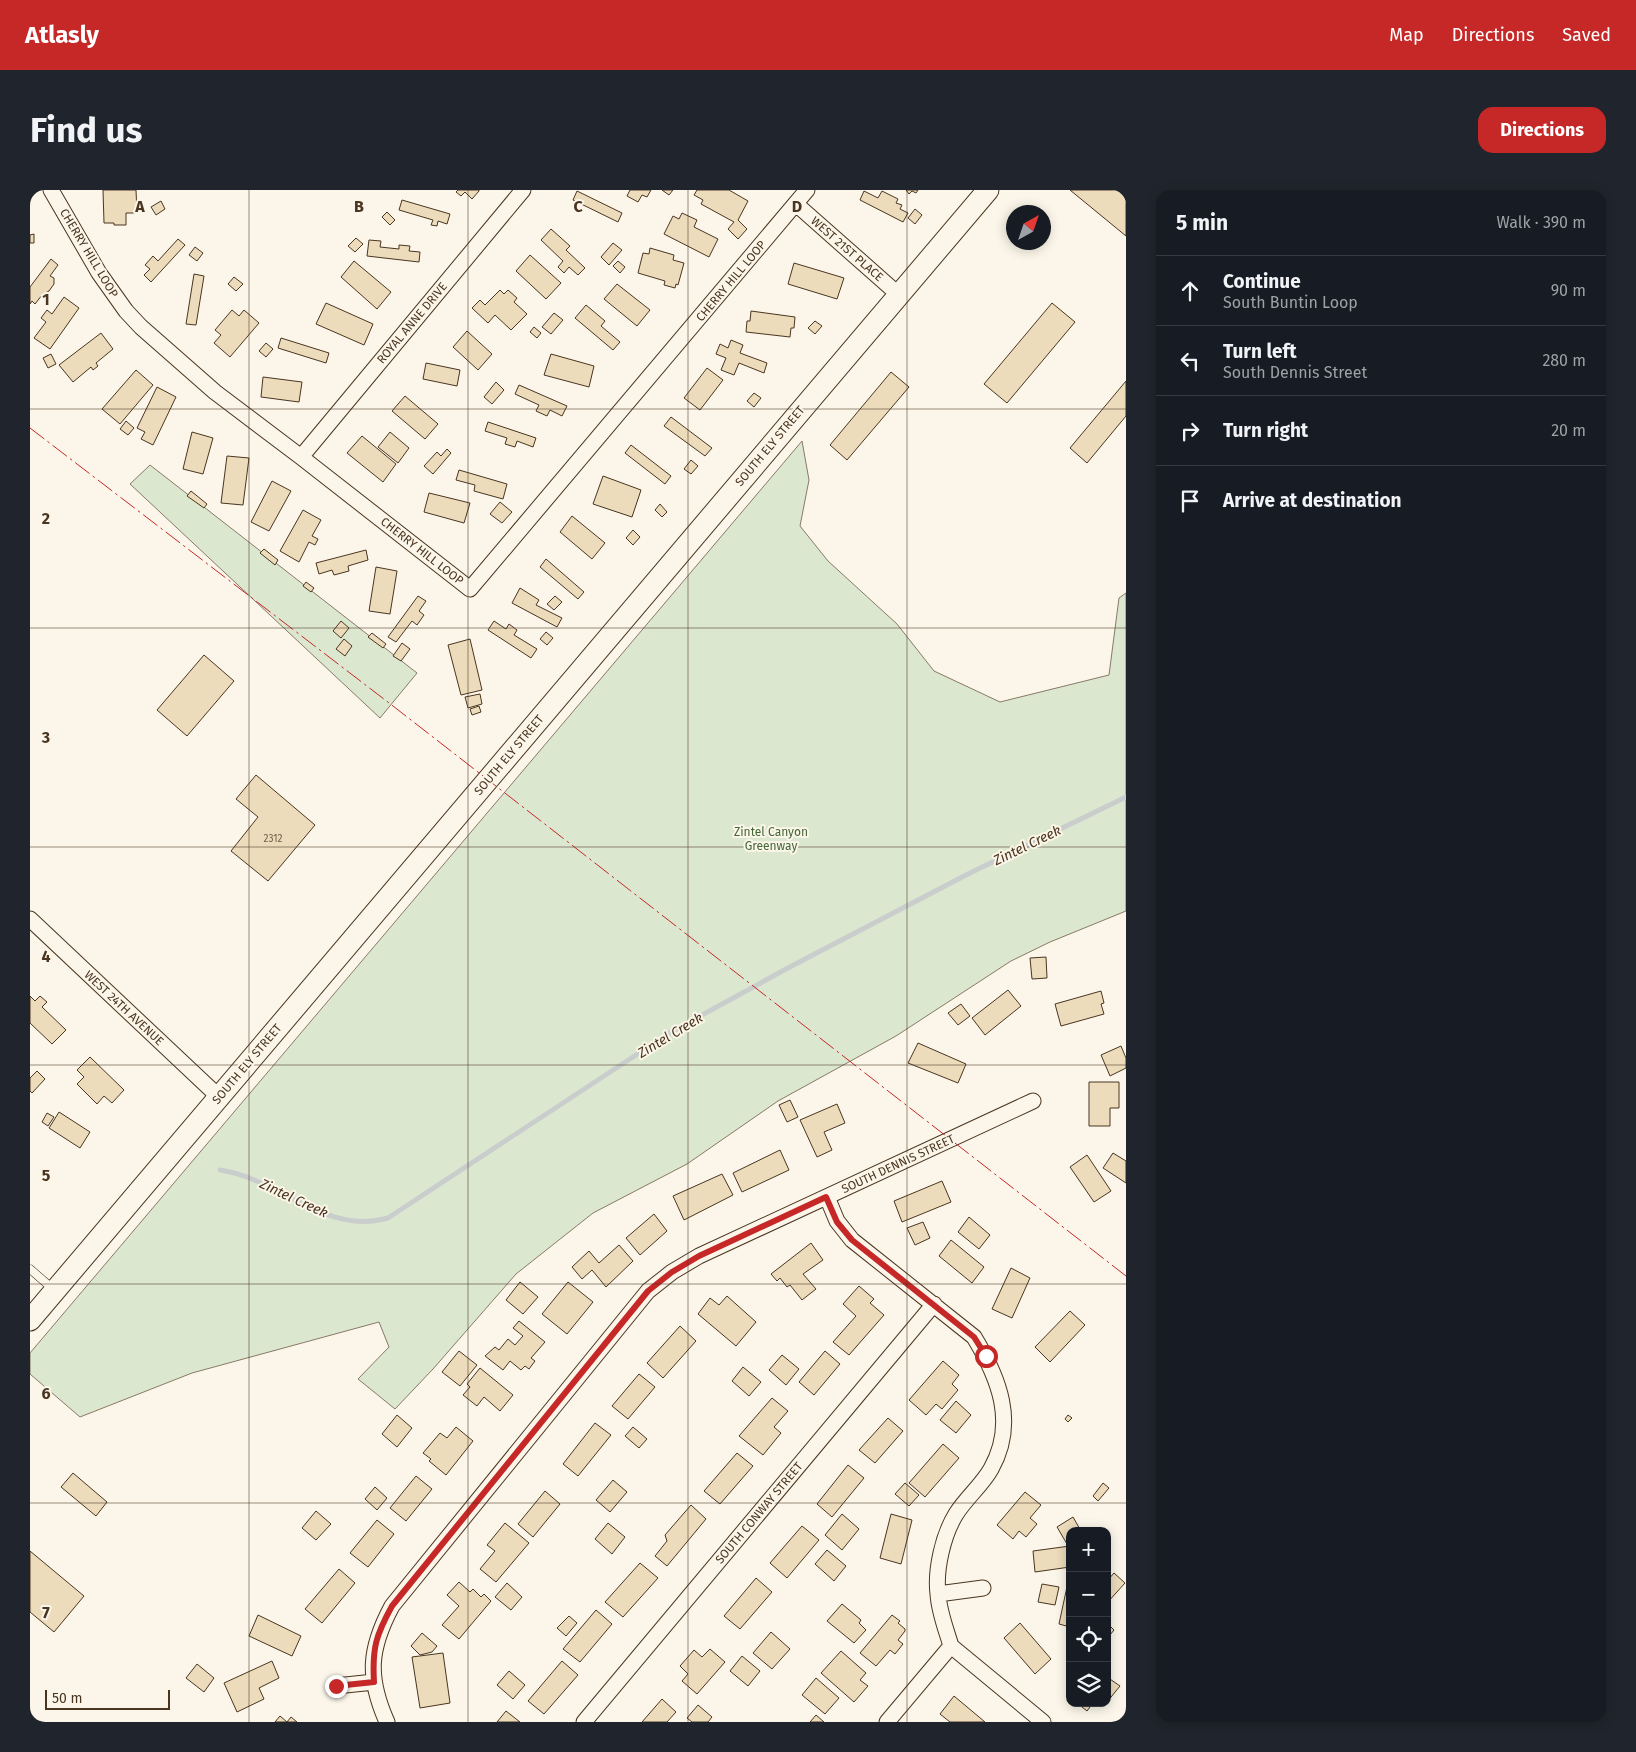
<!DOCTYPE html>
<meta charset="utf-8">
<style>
:root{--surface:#171b24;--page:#20242c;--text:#f1f3f6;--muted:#9ea1a6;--line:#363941;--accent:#c62828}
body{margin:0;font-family:"Fira Sans",sans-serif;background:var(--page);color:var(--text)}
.controls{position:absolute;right:15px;bottom:15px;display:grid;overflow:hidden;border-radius:10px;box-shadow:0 2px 12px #0003}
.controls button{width:45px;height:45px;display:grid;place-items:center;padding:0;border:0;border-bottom:1px solid var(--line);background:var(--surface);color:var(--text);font:25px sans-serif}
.compass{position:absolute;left:976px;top:15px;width:45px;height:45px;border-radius:50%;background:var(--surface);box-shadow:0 2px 12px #0003;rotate:40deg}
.scale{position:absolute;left:15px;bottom:12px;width:125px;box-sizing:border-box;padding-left:5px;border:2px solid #4a3520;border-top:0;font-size:14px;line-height:18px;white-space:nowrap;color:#4a3520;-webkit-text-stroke:4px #fbf6e9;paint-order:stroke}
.stop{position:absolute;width:15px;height:15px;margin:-11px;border:4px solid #c62828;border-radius:50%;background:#fff}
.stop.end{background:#c62828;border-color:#fff;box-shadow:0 1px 5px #0008}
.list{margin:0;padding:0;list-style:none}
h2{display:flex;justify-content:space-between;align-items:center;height:65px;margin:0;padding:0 20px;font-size:21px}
h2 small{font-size:16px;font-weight:400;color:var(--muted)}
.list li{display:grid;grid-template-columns:32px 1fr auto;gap:15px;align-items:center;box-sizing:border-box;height:70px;padding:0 20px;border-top:1px solid var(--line)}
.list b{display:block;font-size:19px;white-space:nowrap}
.list p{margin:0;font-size:16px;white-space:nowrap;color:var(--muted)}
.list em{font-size:16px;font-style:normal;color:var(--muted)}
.icon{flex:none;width:28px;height:28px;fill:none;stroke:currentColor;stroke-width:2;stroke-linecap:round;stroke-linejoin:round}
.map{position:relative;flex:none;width:1096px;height:1532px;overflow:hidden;border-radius:15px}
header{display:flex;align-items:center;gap:30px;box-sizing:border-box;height:70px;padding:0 25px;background:var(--accent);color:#fff}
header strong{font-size:24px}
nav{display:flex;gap:28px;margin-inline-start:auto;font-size:18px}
.intro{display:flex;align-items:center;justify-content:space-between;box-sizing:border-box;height:120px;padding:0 30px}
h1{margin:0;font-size:35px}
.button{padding:12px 22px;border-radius:15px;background:var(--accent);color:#fff;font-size:18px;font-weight:700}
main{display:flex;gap:30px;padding:0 30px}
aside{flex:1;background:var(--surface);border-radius:15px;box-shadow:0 2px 12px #0003}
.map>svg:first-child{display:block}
.green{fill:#dce7d0;stroke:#887966}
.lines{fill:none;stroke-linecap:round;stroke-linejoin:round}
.stream{stroke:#c9cecd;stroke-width:5}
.building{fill:#ecdcbc;stroke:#4a3520}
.lane-casing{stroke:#4a3520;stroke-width:9}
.street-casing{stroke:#4a3520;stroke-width:17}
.secondary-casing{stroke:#4a3520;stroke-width:23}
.lane{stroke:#fbf6e9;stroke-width:8}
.street{stroke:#fbf6e9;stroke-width:15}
.secondary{stroke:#fbf6e9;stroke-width:21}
.power{stroke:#c62828;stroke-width:1;stroke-dasharray:18 4 2.5 4;stroke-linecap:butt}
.route{stroke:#c62828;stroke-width:6}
.grid{fill:none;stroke:#4a3520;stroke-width:1;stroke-opacity:0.55}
.labels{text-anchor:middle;stroke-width:4;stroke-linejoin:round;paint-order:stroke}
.number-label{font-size:10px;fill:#725f47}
.street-label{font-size:12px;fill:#4a3520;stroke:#fbf6e9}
.park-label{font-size:12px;fill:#436837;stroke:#fbf6e9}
.water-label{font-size:14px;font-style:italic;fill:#4a3520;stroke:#fbf6e9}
.grid-label{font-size:16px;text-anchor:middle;font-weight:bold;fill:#4a3520;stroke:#fbf6e9;stroke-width:4;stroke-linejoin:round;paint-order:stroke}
</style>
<header>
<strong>Atlasly</strong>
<nav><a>Map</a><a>Directions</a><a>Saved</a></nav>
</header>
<div class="intro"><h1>Find us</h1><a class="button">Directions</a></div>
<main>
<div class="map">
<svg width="1096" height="1532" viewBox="0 0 1096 1532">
<rect width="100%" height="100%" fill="#fbf6e9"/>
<!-- green -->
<path class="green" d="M772 251 779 290 770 336 798 371 867 434 904 481 970 512 1079 485 1089 408 1096 403V721L1020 752 981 771 866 846 748 911 657 974 563 1023 486 1084 403 1179 365 1219 328 1189 359 1157 349 1132 162 1183 50 1227 0 1184V1163Z
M120 275 387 483 350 528 100 294Z"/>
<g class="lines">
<!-- stream -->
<path class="stream" d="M190 980C248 988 296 1046 358 1028L641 842 756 779 938 684 1096 607"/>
</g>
<!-- building -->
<path class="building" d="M73 0H106L107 23H96V35H84V33H74Z
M428 0H449V1L442 9 435 2 431 6 426 2Z
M600 0H621L617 7 612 5 608 12 597 6Z
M632 0H643L639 5Z
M667 0H699L718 11 708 30 717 39 708 49 698 39 704 32 671 14 673 10 664 5Z
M876 0H888L886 3 882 1 879 4Z
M1040 0H1096V46Z
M547 1 592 23 588 32 543 10Z
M834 1 848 8 852 1 868 9 866 13 872 15 870 19 878 23 873 32 830 10Z
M372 10 420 24 417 34 408 31 407 36 401 35 403 30 369 20Z
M131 11 135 19 126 25 121 17Z
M885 19 892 25 885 34 878 28Z
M357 22 365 30 360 35 352 27Z
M652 23 667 30 664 37 688 49 679 67 634 44 643 26 649 29Z
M521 39 540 56 536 60 555 78 548 85 539 77 534 83 528 77 533 71 511 50Z
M4 44V53H0V45Z
M326 48 333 54 325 62 318 56Z
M148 49 155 55 121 92 114 85 120 79 115 75 123 66 128 71Z
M339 50 351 51 350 57 369 59V55L380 56 379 61 390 62 389 72 337 66Z
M583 53 592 60 579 75 571 67Z
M165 57 173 63 167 71 159 65Z
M620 58 644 65 643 70 654 73 648 95 646 94 645 98 634 95 635 91 608 83 613 63 619 64Z
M500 65 531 93 516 109 486 81Z
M21 69 28 75 20 86 24 88V94L19 101 12 105 5 114 2 111 0 114V97Z
M324 71 361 102 347 119 311 87Z
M588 71 595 77 590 83 583 76Z
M764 73 814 88 807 109 758 94Z
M164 84 174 86 166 135 156 134Z
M204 87 213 94 206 101 198 94Z
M587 94 620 120 607 136 574 109Z
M470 100 474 104 478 100 487 108 484 112 497 124 481 140 465 125 458 133 442 118 450 110 455 115Z
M34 107 49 118 20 159 4 148 16 132 11 128 17 120 22 124Z
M296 113 343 134 334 155 286 134Z
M1022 113 1045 132 977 213 954 194Z
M556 115 575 131 571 136 590 152 583 160 545 128Z
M202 120 209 126 214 120 229 133 200 167 184 153 191 145 185 140Z
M721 121 765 127 764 138H761L760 147 716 142 717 131H720Z
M524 123 533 130 521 144 512 137Z
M785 131 792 136 785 144 778 138Z
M504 137 511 143 507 148 500 142Z
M437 141 462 164 448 180 423 157Z
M71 143 83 159 66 173 68 176 63 180 61 177 43 192 29 175Z
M251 148 299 163 296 173 248 158Z
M701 150 713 155 710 163 737 173 734 183 709 173 704 185 691 180 696 168 686 164 690 154 698 158Z
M236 153 243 159 236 167 229 161Z
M21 164 26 174 18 178 13 168Z
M521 164 564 176 559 197 514 185Z
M396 173 430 180 427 196 393 189Z
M677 178 693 190 670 220 654 208Z
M106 180 123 195 90 234 72 219Z
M861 182 879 197 817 270 800 255Z
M233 187 272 192 269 212 231 207Z
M1096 191V226L1057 273 1040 258Z
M466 192 474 200 462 214 454 207Z
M489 195 537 216 532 226 520 220 517 226 506 221 509 215 485 204Z
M127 197 146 207 123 255 111 249 115 242 107 238Z
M724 203 731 208 724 217 717 211Z
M375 206 408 234 395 249 362 221Z
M641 227 682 258 675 266 634 236Z
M96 231 104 238 98 245 90 239Z
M458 232 506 248 503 257 487 251 485 257 475 254 477 248 455 241Z
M162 242 183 248 173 284 153 279Z
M360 242 379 258 368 273 348 257Z
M332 246 366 274 353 292 317 263Z
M601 255 641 286 635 294 595 263Z
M417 259 421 263 403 284 394 276 407 262 411 266Z
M197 266 219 268 213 315 191 313Z
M661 270 668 276 661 284 654 279Z
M429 280 477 294 473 309 444 301 445 295 426 290Z
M573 286 611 300 602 327 563 314Z
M242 291 261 301 239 341 221 332Z
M161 301 177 314 174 318 157 306Z
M399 303 440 313 434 333 394 322Z
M470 312 482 322 472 333 460 324Z
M630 314 637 322 632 327 625 320Z
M273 320 291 330 282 346 288 349 285 355 279 352 269 372 250 361Z
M542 326 575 353 562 369 530 342Z
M603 340 610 347 603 355 596 348Z
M234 359 248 370 245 375 230 363Z
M336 360 338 370 318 376 319 381 304 385 302 380 289 384 286 373Z
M516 369 554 402 548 409 510 377Z
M346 377 367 381 360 424 339 421Z
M276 392 284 398 281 402 273 396Z
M490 398 509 410 506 415 532 428 527 437 482 413Z
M388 406 396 411 389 421 394 425 387 435 382 431 366 452 358 447Z
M525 406 532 412 524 420 517 414Z
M311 431 319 438 311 448 303 441Z
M464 431 476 439 479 434 487 440 484 445 507 459 501 468 458 440Z
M516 442 523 448 517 455 510 449Z
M342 443 356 454 353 458 338 447Z
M314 449 322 456 315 466 306 459Z
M440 449 452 500 431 505 418 455Z
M372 453 380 459 371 471 363 466Z
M174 465 204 491 157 546 127 520Z
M450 504 452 514 438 518 435 507Z
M449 516 451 522 442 525 440 519Z
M226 585 285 635 238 691 201 661 228 627 206 609Z
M1016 767 1017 788 1002 789 1000 768Z
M978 800 991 816 955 845 942 828Z
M1071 801 1074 813 1071 814 1074 824 1031 836 1025 814Z
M0 806 5 811 10 806 17 812 12 817 36 840 22 854 0 833Z
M931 814 940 826 928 835 918 823Z
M888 853 936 874 928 893 878 873Z
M1091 856 1096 868V878L1080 886 1071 865Z
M60 867 94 900 82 913 74 906 67 914 47 894 54 887 47 880Z
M7 881 15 889 2 903 0 901V888Z
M1059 892H1089V918H1080V936H1059Z
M760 910 768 927 757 932 749 915Z
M807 914 815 933 794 942 802 960 787 967 770 930Z
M29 922 60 942 50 958 19 938Z
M17 923 24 927 18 936 12 932Z
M750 960 759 980 712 1002 703 983Z
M1083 963 1096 971V993L1073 978Z
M1057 965 1081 1001 1064 1012 1040 977Z
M692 984 703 1005 654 1030 643 1006Z
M912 991 921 1012 872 1032 864 1011Z
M624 1024 637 1041 610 1065 596 1048Z
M939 1027 960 1045 949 1059 928 1042Z
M893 1032 900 1048 885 1055 877 1038Z
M921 1050 954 1077 942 1093 909 1066Z
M781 1053 793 1070 773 1084 786 1099 772 1110 760 1095 757 1097 750 1088 747 1091 741 1084Z
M589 1055 603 1071 576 1097 562 1080 552 1089 542 1077 559 1061 569 1073Z
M981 1078 1000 1088 982 1128 962 1119Z
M490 1092 508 1107 493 1124 476 1110Z
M538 1092 563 1112 537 1144 512 1124Z
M829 1096 844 1109 840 1113 854 1125 819 1165 803 1152 826 1126 813 1114Z
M697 1106 726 1132 706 1156 668 1124 680 1108 689 1115Z
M1040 1121 1055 1135 1020 1172 1005 1157Z
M489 1131 515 1152 501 1168 505 1171 499 1179 495 1176 491 1180 480 1171 473 1180 455 1166 465 1157 469 1160 478 1149 485 1155 493 1146 483 1138Z
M650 1136 666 1151 633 1188 617 1173Z
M429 1161 447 1175 430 1196 412 1182Z
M795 1161 810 1174 784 1205 769 1192Z
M752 1165 769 1179 756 1195 739 1180Z
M913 1171 929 1185 922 1194 928 1200 912 1219 906 1214 896 1225 879 1210Z
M713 1177 731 1192 719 1206 702 1191Z
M450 1178 483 1205 470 1221 454 1207 447 1216 433 1205 440 1197 437 1194Z
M609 1184 625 1197 598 1229 582 1216Z
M742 1208 758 1221 744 1237 751 1243 733 1265 709 1246Z
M926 1211 941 1225 926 1243 910 1230Z
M367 1225 382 1238 367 1257 352 1244Z
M1038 1225 1042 1228 1038 1232 1035 1229Z
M858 1228 873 1241 845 1273 829 1260Z
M565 1233 581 1245 548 1286 533 1274Z
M426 1237 443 1251 416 1285 399 1271 401 1269 393 1263 410 1243 417 1248Z
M603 1237 617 1249 609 1258 595 1246Z
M913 1254 929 1268 895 1307 879 1293Z
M707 1263 723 1276 690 1314 674 1301Z
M818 1275 834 1288 802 1327 787 1314Z
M43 1283 77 1312 66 1326 31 1297Z
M386 1286 402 1299 376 1331 360 1318Z
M583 1290 597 1302 580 1322 566 1310Z
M875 1293 889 1305 879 1316 865 1304Z
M1073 1293 1079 1298 1068 1311 1063 1306Z
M345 1297 357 1308 347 1320 335 1309Z
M515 1301 530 1314 503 1347 488 1334Z
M995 1302 1011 1315 1000 1328 1007 1334 996 1347 989 1341 983 1349 967 1335Z
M661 1315 676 1329 637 1376 625 1366 637 1351 635 1345Z
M286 1321 301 1334 286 1350 272 1338Z
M812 1324 829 1339 812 1360 795 1345Z
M861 1324 882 1330 871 1374 850 1368Z
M1043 1327 1051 1341H1040V1353L1037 1354 1027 1337Z
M347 1330 364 1344 338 1377 320 1363Z
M475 1333 499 1353 466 1392 450 1379 465 1361 457 1355Z
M578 1333 595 1347 582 1364 565 1349Z
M772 1336 789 1350 757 1388 740 1373Z
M1040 1356V1377L1005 1382 1003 1361Z
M797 1360 816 1376 804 1391 785 1374Z
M0 1361 54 1406 24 1442 0 1422Z
M610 1373 628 1388 593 1427 575 1412Z
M309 1379 325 1393 292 1433 275 1419Z
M1084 1383 1095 1393 1077 1413V1391Z
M726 1388 742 1402 710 1439 694 1426Z
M429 1392 440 1402 443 1399 451 1407 454 1404 461 1411 429 1449 412 1435 429 1416 417 1405Z
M1038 1392H1040V1437L1029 1434Z
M477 1393 492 1407 481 1420 465 1407Z
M1012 1394 1029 1397 1025 1415 1008 1412Z
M812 1414 831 1430 829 1433 836 1440 824 1453 797 1431Z
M566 1420 582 1434 550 1472 533 1459Z
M228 1425 271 1446 262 1466 219 1446Z
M862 1425 870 1431 868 1433 875 1439V1441L868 1450 873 1454 865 1464 860 1460 846 1476 830 1463Z
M539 1426 547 1433 536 1446 527 1438Z
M990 1433 1021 1469 1005 1484 974 1448Z
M1079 1435 1084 1440 1080 1445 1077 1443Z
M741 1442 760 1459 742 1479 723 1463Z
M392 1443 407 1456 402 1462 390 1465 381 1456Z
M680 1459 695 1472 667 1504 652 1491 658 1484 650 1476 664 1460 672 1467Z
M811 1461 836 1483 830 1490 838 1496 824 1512 791 1483Z
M413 1463 420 1513 390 1518 382 1467Z
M712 1466 730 1481 718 1496 700 1481Z
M242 1471 249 1488 229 1498 234 1509 207 1522 194 1493Z
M532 1471 548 1485 514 1524 498 1511Z
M167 1474 184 1488 174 1502 156 1488Z
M479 1481 495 1495 483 1509 467 1495Z
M1077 1487 1090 1496 1077 1512Z
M786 1488 809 1508 795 1524 772 1505Z
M924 1506 955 1532H920L910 1524Z
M632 1509 646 1522 637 1532H612Z
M1047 1513H1063L1057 1521Z
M668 1515 682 1527 678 1532H662L657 1528Z
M476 1521 490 1532H467Z
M786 1525 794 1532H780Z
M250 1526 257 1532 261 1527 267 1532H245Z"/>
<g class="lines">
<defs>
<path id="lane" d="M0 1079 23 1099"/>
<path id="street" d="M21 0 69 83 96 121 111 137 185 202 271 267 440 399 777 0
M766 14 869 105
M271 267 493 0
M0 729 189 907
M797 1007 807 1031 822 1050 944 1147C969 1188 987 1233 961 1279 952 1295 936 1308 926 1324 913 1345 905 1380 908 1404 909 1422 916 1439 921 1456L857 1532
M908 1404 953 1398
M921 1456 1013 1532
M306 1496 344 1492
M357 1532C337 1487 339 1459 362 1416L618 1101 642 1082 669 1066 1003 911
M554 1532 904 1114"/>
<path id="secondary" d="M0 1130 958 0"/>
</defs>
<!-- lane casing -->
<use href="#lane" class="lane-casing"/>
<!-- street casing -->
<use href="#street" class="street-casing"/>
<!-- secondary casing -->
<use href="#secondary" class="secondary-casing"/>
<!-- lane -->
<use href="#lane" class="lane"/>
<!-- street -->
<use href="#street" class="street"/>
<!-- secondary -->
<use href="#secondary" class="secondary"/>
<!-- power -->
<path class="power" d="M0 238 363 516 1096 1086"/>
</g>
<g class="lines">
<!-- route -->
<path class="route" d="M306 1496 344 1492C342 1458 346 1445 362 1416L618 1101 642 1082 669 1066 796 1007 807 1032 822 1050 944 1147 956 1166"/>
</g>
<!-- grid -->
<path class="grid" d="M219 0V1532M438 0V1532M658 0V1532M877 0V1532M0 219H1096M0 438H1096M0 657H1096M0 875H1096M0 1094H1096M0 1313H1096"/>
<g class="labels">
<!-- number labels -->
<g class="number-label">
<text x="243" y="652">2312</text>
</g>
<!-- street labels -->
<g class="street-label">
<text transform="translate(817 59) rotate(41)" y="4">WEST 21ST PLACE</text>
<text transform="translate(59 63) rotate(59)" y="4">CHERRY HILL LOOP</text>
<text transform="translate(701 91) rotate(-50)" y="4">CHERRY HILL LOOP</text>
<text transform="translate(382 133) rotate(-50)" y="4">ROYAL ANNE DRIVE</text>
<text transform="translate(740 256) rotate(-50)" y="4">SOUTH ELY STREET</text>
<text transform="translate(392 361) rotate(38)" y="4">CHERRY HILL LOOP</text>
<text transform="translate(479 565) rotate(-50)" y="4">SOUTH ELY STREET</text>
<text transform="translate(94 818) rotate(43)" y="4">WEST 24TH AVENUE</text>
<text transform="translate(217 874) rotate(-50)" y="4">SOUTH ELY STREET</text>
<text transform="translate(868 974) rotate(-25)" y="4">SOUTH DENNIS STREET</text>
<text transform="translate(729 1323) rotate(-50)" y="4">SOUTH CONWAY STREET</text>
</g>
<!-- park labels -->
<g class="park-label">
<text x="741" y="646">Zintel Canyon<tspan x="741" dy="14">Greenway</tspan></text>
</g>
<!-- water labels -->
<g class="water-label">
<text transform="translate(997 655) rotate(-26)" y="5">Zintel Creek</text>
<text transform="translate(640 845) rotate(-31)" y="5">Zintel Creek</text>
<text transform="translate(264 1008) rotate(25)" y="5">Zintel Creek</text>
</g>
</g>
<g class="grid-label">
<text x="110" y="22">A</text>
<text x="329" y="22">B</text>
<text x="548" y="22">C</text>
<text x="767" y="22">D</text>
<text x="16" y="115">1</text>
<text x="16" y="334">2</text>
<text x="16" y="553">3</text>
<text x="16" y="772">4</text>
<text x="16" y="991">5</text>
<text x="16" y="1209">6</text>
<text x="16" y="1428">7</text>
</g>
</svg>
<div class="controls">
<button>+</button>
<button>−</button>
<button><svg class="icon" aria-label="locate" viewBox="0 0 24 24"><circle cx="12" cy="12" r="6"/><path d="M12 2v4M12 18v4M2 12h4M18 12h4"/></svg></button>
<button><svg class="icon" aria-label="layers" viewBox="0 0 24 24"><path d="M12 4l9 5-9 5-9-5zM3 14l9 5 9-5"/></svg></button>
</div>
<svg class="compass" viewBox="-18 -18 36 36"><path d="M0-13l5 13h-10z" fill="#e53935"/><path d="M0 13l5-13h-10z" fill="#9ea1a6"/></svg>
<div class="scale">50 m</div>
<div class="stop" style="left:956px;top:1166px"></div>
<div class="stop end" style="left:306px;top:1496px"></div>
</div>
<aside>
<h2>5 min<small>Walk · 390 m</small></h2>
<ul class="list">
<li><svg class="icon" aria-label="ahead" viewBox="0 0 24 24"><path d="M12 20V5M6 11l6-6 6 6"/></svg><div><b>Continue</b><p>South Buntin Loop</p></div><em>90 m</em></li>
<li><svg class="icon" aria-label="left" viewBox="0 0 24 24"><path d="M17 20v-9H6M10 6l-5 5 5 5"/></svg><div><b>Turn left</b><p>South Dennis Street</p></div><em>280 m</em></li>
<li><svg class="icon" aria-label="right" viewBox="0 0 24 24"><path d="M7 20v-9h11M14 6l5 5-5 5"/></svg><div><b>Turn right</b></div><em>20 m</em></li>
<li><svg class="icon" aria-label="arrive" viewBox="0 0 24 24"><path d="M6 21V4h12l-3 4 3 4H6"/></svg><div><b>Arrive at destination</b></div></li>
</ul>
</aside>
</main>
